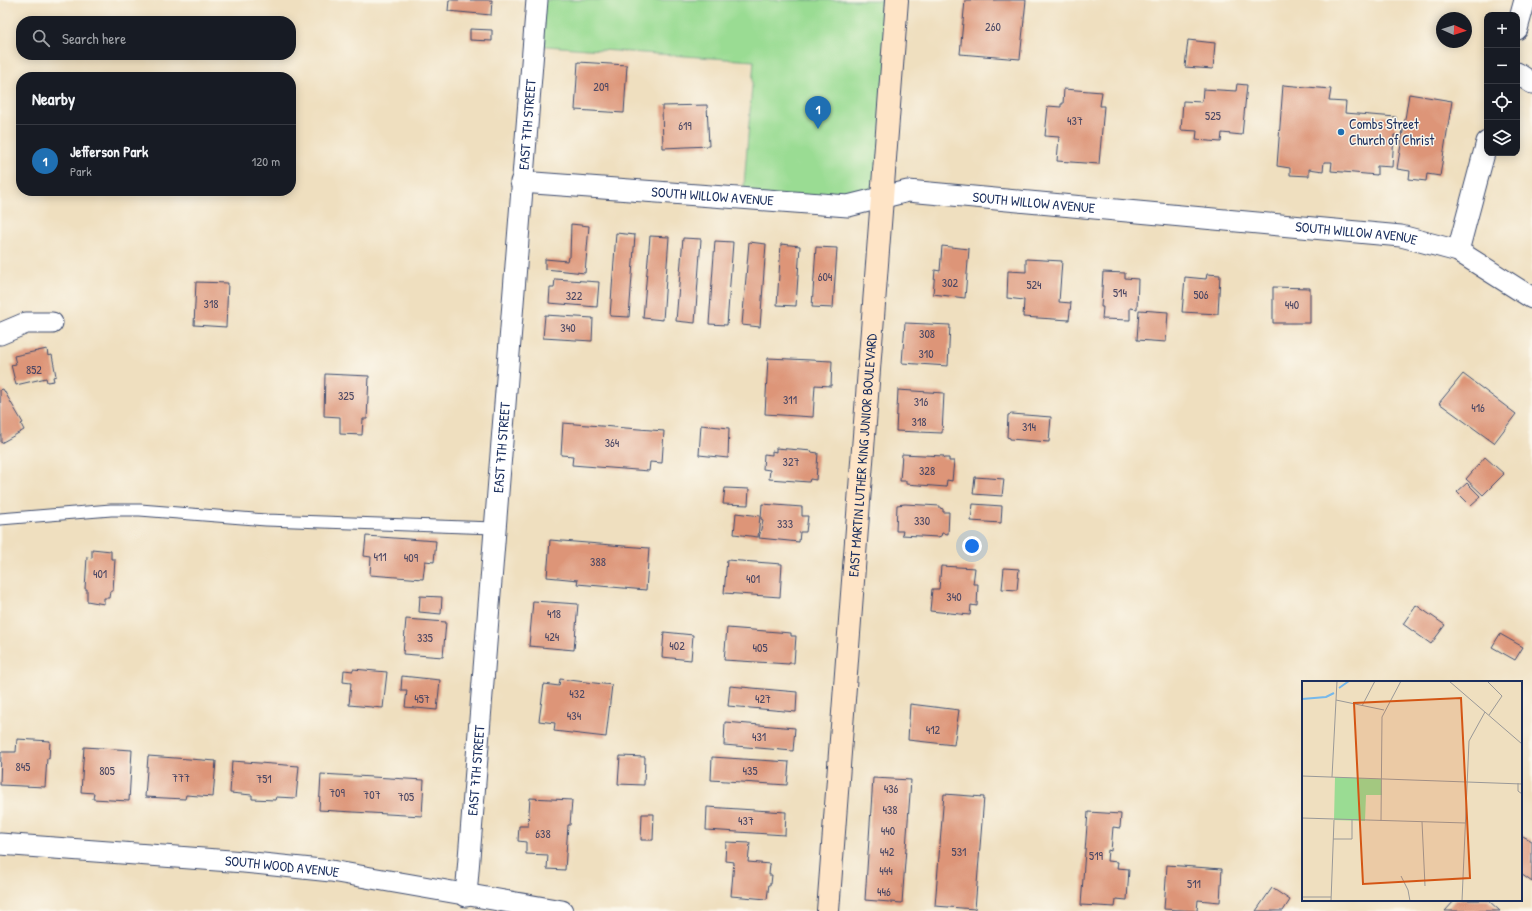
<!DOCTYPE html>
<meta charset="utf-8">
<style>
:root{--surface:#171b24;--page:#242831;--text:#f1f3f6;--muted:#9ea1a6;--line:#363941;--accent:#1f6fb2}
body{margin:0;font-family:"Patrick Hand",sans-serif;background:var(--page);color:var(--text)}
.controls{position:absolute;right:12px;top:12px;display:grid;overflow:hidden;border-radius:8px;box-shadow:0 2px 10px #0003}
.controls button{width:36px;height:36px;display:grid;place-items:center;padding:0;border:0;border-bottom:1px solid var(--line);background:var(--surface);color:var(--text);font:20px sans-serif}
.compass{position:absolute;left:1436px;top:12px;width:36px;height:36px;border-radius:50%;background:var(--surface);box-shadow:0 2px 10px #0003;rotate:93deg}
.you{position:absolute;left:972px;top:546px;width:14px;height:14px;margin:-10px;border:3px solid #fff;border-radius:50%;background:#1a73e8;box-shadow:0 0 0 6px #1a73e833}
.badge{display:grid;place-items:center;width:26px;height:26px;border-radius:50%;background:var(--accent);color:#fff;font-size:13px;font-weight:700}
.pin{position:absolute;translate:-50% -33px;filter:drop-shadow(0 1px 2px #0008)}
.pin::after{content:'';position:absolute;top:21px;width:14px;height:12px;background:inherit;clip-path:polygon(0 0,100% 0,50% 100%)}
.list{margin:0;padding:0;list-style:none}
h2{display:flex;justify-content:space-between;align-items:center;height:52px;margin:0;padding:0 16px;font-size:17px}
h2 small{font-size:13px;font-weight:400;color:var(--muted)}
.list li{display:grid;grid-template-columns:26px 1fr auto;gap:12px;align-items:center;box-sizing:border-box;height:72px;padding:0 16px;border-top:1px solid var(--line)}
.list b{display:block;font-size:15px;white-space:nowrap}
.list p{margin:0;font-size:13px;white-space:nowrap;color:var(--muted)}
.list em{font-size:13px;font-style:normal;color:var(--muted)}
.icon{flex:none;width:22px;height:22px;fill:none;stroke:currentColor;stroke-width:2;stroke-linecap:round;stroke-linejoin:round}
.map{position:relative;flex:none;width:1532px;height:911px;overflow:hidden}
.search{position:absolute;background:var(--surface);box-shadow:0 2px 10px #0003;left:16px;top:16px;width:280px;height:44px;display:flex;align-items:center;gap:10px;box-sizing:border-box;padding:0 14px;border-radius:16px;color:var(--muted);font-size:15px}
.panel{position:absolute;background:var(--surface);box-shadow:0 2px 10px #0003;left:16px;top:72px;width:280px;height:124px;border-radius:16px}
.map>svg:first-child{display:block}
.green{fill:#9adc93;stroke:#5a8678}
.building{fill:#dd9578}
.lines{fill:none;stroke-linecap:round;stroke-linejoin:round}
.lane-casing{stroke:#3b496d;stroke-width:13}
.street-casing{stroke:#3b496d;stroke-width:23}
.secondary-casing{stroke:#3b496d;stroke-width:24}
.lane{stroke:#fff;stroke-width:11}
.street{stroke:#fff;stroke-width:21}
.secondary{stroke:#fee4c6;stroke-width:22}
.poi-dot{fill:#1f6fb2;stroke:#fbf7ec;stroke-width:1.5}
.labels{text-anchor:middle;stroke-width:3;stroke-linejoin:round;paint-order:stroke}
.number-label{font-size:12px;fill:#4c4864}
.poi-label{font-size:14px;fill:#1b2f5e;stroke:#fbf7ec;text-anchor:start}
.street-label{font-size:14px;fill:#1b2f5e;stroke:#fbf7ec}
.inset-river{fill:none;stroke:#75b8eb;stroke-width:2}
.inset-road{fill:none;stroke:#9a9998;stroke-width:1}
.view{fill:#d45514;fill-opacity:0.15;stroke:#d45514;stroke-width:2}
.inset-edge{fill:none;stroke:#1b2f5e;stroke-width:2}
</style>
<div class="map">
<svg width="1532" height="911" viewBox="0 0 1532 911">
<rect width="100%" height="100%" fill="#fbf7ec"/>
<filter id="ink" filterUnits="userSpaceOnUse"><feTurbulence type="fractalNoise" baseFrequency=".025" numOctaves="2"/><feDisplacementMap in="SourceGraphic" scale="8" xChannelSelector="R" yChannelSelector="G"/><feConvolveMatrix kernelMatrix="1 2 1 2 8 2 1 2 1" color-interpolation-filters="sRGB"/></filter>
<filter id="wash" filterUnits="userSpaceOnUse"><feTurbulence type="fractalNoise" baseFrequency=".012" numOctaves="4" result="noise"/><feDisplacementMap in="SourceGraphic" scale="16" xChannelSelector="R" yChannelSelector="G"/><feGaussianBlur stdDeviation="0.9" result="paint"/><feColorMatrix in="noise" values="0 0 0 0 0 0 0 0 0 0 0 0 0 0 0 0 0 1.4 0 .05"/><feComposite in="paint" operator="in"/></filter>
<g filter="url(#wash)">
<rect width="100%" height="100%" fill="#efdfbf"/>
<!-- green -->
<path class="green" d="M537 0H897L881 198H743L754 61 533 45Z"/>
<g id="blocks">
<!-- building -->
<path class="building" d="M449 0H492L491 15 448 11Z
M965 0H1026L1020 59 960 54Z
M470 29 492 30V41L470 40Z
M1188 40 1215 43 1213 69 1185 67Z
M578 62 627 65 624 113 575 110Z
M1237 84 1247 85 1242 135 1222 133 1221 142 1196 140 1197 131 1181 130 1183 101 1202 102 1203 89 1236 91Z
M1283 85 1331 89 1329 101 1346 102 1345 113 1396 117 1395 128 1402 129 1401 136 1394 135 1392 167 1377 166V175L1331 171 1332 162H1324L1323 171 1309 169V176L1290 175V168L1277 166Z
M1064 89 1102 92 1100 106H1104L1099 164 1057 161 1059 137 1045 136 1048 106 1061 107V104H1063Z
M1409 94 1452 101 1440 176 1427 174 1426 181 1409 179 1410 171 1397 169Z
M707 105 709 146 663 148 662 106Z
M571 224 589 226 585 273 545 269V259L567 261 568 257H570Z
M616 233 635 235 629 317 610 316Z
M650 236 669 237 663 320 643 318Z
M683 238 701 239 695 323 676 321Z
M715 241 733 242 727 325 709 324Z
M749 242 766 244 760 327 742 325Z
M781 244 800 246 796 306 777 305Z
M942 246 969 249 965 298 933 294 935 270 940 271Z
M816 247 837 248 833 308 812 307Z
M1026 259 1062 261 1059 302 1071 303 1069 320 1023 317 1024 300 1007 298 1008 271 1026 272Z
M1103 272 1125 273V278L1138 279 1137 309 1130 308V320L1102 319 1103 307H1101Z
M1207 274 1220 275 1218 314 1182 312 1185 277 1206 279Z
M555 279 599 282 597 307 549 303 550 288H554Z
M196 282 228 283 226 327 194 325Z
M1273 287 1310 288V323H1273Z
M1139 310 1168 312 1166 342 1137 340Z
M545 315 593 318 592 341 543 338Z
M905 323 950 325 948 366 902 363Z
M47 349 48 356 52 355 56 376 53 377 54 381 47 382 46 378 16 385 11 365 16 364 14 356Z
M768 358 832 361 831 386 815 385 813 417 765 414Z
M325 374 369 376 367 419H363L362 435 340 434V417L324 416Z
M1463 374 1516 414 1494 443 1439 403Z
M3 389 23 423 21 424 24 430 1 443 0 390Z
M898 390 944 393 942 433 896 431Z
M1012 414 1051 417 1049 442 1010 439V438L1007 437 1008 415Z
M563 423 664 431 662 463 650 462 649 471 572 465 573 456 561 455Z
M701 425 729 428 728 458 699 455Z
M776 448 812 451 811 452 818 453 816 480 810 479 809 482 769 479 770 470 763 469 764 454 772 455V451L776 452Z
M902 454 944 456 943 458H949V461H954L952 481 947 480 946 487 906 484V481H900Z
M1485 457 1504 474 1483 495 1466 479Z
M975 477 1004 479 1002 496 973 494Z
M1467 483 1481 497 1471 506 1457 492Z
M725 488 749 489 748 505 723 504Z
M762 504 802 507V516H808L806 532H800L799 542 759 538 763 520 761 519Z
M905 504 940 506V508L943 509V512H949L948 534 942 533 941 536 938 537 902 535 903 531H896L897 505Z
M973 504 1002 506 1001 523 971 521Z
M736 513 760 516 758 537 734 534Z
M366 536 436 541 434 562 425 561 423 579 370 575 371 557 364 556Z
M550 540 649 548 646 590 577 584 578 580 547 577Z
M92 549 111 551V559H115L113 591H110L109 598H104V604L87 601V589H85L87 557 92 558Z
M727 560 782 564 780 597 724 593Z
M941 566 975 568 973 584H978L977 606 971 605 970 615 930 611 932 589H939Z
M1004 568 1019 569 1017 590 1002 589Z
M420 596 442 597 441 614 419 612Z
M533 601 578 604 574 650 529 646Z
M1416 605 1445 625 1431 644 1403 624Z
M406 619 446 622 443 657 403 654Z
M727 628 791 633V636H796L794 663H789V664L724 660Z
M664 632 693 635 691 660 662 657Z
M1500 634 1523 647 1515 660 1492 647Z
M353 669 387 672 383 708 349 705 351 683 343 682 344 670 353 671Z
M402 676 440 680 437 710 405 707 407 690H401Z
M560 679 612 685 606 737 554 731 555 723 539 721 544 684 559 686Z
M730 686 797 692 796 712 728 706Z
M910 704 959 710 954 745 908 740Z
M725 722 795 728 793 751 724 745Z
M17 739 50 741 49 759 47 758 45 787 0 785 1 752H16Z
M84 747 132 750 129 801 93 799 94 793 81 792Z
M148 756 216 761 213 797 186 795 185 799 145 797Z
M620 756 645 757 644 785 618 784Z
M712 757 789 762 787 785 711 780Z
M232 761 299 766 296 798 276 797 275 800 252 799V795L230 793Z
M321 774 424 780 422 816 319 810Z
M873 778 911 780 902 903 865 900Z
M944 794 984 797 975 909 935 906Z
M530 798 572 800 570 825H568L565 870 547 869 548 855 526 854V842L518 841 519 826H528Z
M707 807 786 812 785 835 706 830Z
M1088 812 1121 814 1120 828 1113 827 1111 851 1108 850 1107 861 1118 862 1117 868 1129 869 1127 900 1116 899 1115 907 1081 905Z
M642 814H654L653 840H641Z
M1521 835 1532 841V882L1521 874Z
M726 842 750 843 748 862 770 864 769 875H772L771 884H769L767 899 731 896 734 862 725 861Z
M1167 865 1222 869 1220 902 1198 900 1197 911 1164 909Z
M1272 888 1290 900 1283 911H1256Z
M1455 900H1488L1500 911H1445Z"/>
</g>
</g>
<g filter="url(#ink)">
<use href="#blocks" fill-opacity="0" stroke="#3b496d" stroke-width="1"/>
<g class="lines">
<defs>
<path id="lane" d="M0 519 111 510H140L266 520 494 528"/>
<g id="street">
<path d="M1517 29 1525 0"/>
<path d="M1517 73 1532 83"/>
<path id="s1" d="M521 182 848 206 908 191 1401 236 1458 251 1532 298"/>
<path d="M1458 251 1487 142"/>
<path d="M0 334 26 323H52"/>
<path id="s2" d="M0 844 244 862 331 871 562 911"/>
<path id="s3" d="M466 896 537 0"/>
</g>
<g id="secondary">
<path id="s4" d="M828 911 897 0"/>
</g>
</defs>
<!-- lane casing -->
<use href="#lane" class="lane-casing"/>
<!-- street casing -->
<use href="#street" class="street-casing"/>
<!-- secondary casing -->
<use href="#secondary" class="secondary-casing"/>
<!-- lane -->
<use href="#lane" class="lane"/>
<!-- street -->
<use href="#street" class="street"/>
<!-- secondary -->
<use href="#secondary" class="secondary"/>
</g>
</g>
<!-- markers -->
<circle class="poi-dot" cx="1341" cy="132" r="4"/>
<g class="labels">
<!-- number labels -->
<g class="number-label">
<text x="993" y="31">260</text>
<text x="601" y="91">209</text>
<text x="1213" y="120">525</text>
<text x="1075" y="125">437</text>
<text x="685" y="130">619</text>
<text x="825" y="281">604</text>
<text x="950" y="287">302</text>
<text x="1034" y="289">524</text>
<text x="1120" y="297">514</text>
<text x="1201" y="299">506</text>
<text x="574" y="300">322</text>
<text x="211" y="308">318</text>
<text x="1292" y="309">440</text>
<text x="568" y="332">340</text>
<text x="927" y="338">308</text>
<text x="926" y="358">310</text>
<text x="34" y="374">852</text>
<text x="346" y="400">325</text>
<text x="790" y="404">311</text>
<text x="921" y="406">316</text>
<text x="1478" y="412">416</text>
<text x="919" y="426">318</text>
<text x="1029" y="431">314</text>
<text x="612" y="447">364</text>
<text x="791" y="466">327</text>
<text x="927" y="475">328</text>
<text x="922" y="525">330</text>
<text x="785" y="528">333</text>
<text x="380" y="561">411</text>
<text x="411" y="562">409</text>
<text x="598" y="566">388</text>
<text x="100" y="578">401</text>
<text x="753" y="583">401</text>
<text x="954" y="601">340</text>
<text x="554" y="618">418</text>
<text x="552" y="641">424</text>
<text x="425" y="642">335</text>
<text x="677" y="650">402</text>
<text x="760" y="652">405</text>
<text x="577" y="698">432</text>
<text x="422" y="703">457</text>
<text x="763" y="703">427</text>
<text x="574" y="720">434</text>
<text x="933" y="734">412</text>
<text x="759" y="741">431</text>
<text x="23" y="771">845</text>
<text x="107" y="775">805</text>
<text x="750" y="775">435</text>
<text x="181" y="782">777</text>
<text x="264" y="783">751</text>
<text x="891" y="793">436</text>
<text x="337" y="797">709</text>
<text x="372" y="799">707</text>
<text x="406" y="801">705</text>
<text x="890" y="814">438</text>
<text x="746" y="825">437</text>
<text x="888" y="835">440</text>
<text x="543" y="838">638</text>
<text x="887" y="856">442</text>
<text x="959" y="856">531</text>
<text x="1096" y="860">519</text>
<text x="886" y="875">444</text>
<text x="1194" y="888">511</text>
<text x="884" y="896">446</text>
</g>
<!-- poi labels -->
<g class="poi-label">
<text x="1349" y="129">Combs Street<tspan x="1349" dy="16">Church of Christ</tspan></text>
</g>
<!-- street labels -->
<g class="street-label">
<text dy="5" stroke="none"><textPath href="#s3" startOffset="774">EAST 7TH STREET</textPath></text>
<text dy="5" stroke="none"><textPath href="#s1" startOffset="192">SOUTH WILLOW AVENUE</textPath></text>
<text dy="5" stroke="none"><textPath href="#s1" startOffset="516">SOUTH WILLOW AVENUE</textPath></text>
<text dy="5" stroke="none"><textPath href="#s1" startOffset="840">SOUTH WILLOW AVENUE</textPath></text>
<text dy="5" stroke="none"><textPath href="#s3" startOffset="450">EAST 7TH STREET</textPath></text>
<text dy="5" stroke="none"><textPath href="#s4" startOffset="457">EAST MARTIN LUTHER KING JUNIOR BOULEVARD</textPath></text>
<text dy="5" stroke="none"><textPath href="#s3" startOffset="126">EAST 7TH STREET</textPath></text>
<text dy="5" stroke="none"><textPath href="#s2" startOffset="283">SOUTH WOOD AVENUE</textPath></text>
</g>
</g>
<!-- overview -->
<g transform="translate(1302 681)">
<rect width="220" height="220" fill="#efdfbf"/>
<path d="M33 96 79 98 80 114H64L63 140 32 139Z" fill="#9adc93"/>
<path class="inset-river" d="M37 7 47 0M0 18 24 16 32 12"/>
<path class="inset-road" d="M147 0 220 63M185 0 200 15 187 34M34 19 82 29M60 25 73 0M0 95 220 103M30 96 35 0M216 102V110L220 113M0 137 164 142M79 140 80 36 99 0M120 141 123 205M31 158H50V139M99 195 106 209 108 220M0 216H29M29 220 32 139M160 220 167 60 183 31"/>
<path class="view" d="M159 17 168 197 61 203 52 22Z"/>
<rect width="220" height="220" class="inset-edge"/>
</g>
</svg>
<div class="controls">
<button>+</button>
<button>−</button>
<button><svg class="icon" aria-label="locate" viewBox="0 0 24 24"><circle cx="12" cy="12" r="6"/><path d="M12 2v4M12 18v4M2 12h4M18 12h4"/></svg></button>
<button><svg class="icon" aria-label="layers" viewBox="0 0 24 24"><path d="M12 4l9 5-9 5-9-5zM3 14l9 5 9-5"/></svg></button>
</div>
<svg class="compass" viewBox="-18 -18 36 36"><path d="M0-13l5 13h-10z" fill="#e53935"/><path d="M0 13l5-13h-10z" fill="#9ea1a6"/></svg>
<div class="you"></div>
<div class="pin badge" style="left:818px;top:129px">1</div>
<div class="search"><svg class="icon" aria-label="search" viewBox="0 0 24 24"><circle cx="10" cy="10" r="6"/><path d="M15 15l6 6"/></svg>Search here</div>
<section class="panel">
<h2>Nearby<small></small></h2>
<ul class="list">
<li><span class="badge">1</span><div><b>Jefferson Park</b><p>Park</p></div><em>120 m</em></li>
</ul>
</section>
</div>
